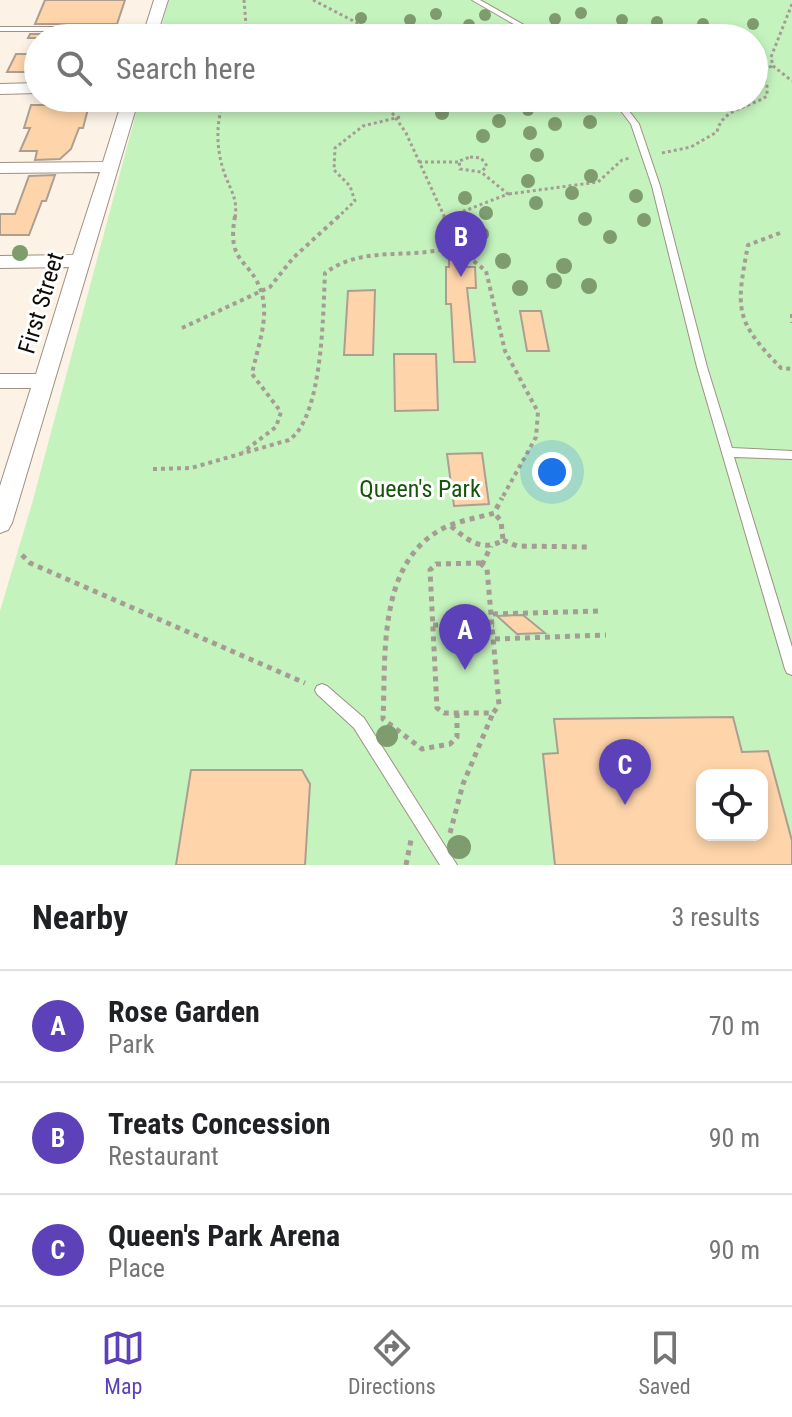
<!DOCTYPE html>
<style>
:root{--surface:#fff;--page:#f2f2f2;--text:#202124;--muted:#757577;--line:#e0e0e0;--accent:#5c41b9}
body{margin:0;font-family:"Roboto Condensed",sans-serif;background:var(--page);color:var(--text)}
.controls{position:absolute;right:24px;bottom:24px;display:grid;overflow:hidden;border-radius:16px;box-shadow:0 4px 12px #0003}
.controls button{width:72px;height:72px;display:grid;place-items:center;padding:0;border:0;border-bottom:2px solid var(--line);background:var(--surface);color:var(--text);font:40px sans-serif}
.you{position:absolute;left:552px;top:472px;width:28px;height:28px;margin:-20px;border:6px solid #fff;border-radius:50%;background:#1a73e8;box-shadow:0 0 0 12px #1a73e833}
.badge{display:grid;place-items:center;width:52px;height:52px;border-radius:50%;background:var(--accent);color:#fff;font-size:26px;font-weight:700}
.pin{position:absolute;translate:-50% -66px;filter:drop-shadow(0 2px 4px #0008)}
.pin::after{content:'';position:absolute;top:42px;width:28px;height:24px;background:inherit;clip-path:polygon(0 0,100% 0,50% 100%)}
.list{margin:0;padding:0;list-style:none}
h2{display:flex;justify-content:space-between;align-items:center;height:104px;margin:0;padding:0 32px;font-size:34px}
h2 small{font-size:26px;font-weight:400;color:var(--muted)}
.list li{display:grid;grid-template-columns:52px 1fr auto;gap:24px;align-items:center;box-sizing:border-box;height:112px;padding:0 32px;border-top:2px solid var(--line)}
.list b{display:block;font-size:30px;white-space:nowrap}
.list p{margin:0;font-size:26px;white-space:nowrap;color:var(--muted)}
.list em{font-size:26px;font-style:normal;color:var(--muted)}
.icon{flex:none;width:44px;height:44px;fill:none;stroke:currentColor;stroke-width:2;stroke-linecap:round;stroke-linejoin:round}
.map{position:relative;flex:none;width:792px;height:865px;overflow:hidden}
.search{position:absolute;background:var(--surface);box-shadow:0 4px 12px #0003;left:24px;right:24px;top:24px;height:88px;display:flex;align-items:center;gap:20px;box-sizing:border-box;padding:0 28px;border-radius:44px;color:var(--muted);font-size:30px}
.sheet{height:440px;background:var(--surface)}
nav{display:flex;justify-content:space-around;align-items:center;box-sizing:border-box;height:112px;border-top:2px solid var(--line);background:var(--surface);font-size:22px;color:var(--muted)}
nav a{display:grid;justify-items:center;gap:4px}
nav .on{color:var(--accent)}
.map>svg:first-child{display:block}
.green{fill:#c5f3be;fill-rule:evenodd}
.building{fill:#fed5ab;stroke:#ac9f92;stroke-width:2;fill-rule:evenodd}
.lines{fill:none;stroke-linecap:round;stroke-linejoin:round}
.lane-casing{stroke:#9e9184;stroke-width:2}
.street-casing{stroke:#9e9184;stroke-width:2}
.path-far2{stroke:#a59c93;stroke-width:3;stroke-dasharray:3 3;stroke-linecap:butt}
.path-far1{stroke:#a59c93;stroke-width:4;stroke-dasharray:4 4;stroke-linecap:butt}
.path{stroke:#a59c93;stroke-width:5;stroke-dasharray:5 5;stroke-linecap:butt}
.lane{fill:#fff;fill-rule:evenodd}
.street{fill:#fff;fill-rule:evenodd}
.tree{fill:#7e9c6e}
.labels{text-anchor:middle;stroke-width:6;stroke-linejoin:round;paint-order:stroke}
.street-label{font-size:24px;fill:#0f0a06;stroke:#fff}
.park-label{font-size:24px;fill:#17550b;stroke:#fff}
</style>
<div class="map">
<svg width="792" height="865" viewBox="0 0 792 865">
<rect width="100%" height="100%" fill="#fdf2e6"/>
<!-- green -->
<path class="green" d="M169 0H792V865H0V611L33 500 140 98H754V38H158ZM702 775H762V835H702Z"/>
<!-- building -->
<path class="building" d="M45 0H125L117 24H35Z
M30 34H113L112 38H28Z
M16 54H37L28 72H7Z
M31 105H89L83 128H79L71 149 60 159 35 160 37 151H20L30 128H24Z
M55 175 46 201H42L29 235H0V214H15L29 176Z
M464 258 465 267H475L476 288H467L475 362H454L451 304H446V267H449V259Z
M375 290 373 355H344L348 291Z
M520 311H541L549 351H527Z
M394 354H436L438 410 395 411Z
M482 453 489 504 454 506 447 454Z
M523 615 545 633 517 634 497 616Z
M733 717 742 752 768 751 792 841V865H555L543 754 558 753 554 719ZM702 775H762V835H702Z
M191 770H302L310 784 305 865H176Z"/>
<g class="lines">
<defs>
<path id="lane" d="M472 0H480L547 38H538Z
M0 27H151L155 29 151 31H0Z
M611 98H619L639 124 660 186 707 367 732 448 792 451V459L734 457 792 647V675L787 673 785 669 697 367 652 186 631 124Z
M322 684 327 686 364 718 457 865H440L354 728 317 694 315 690 317 686Z"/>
<path id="street" d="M154 0H168L156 38H142Z
M38 83V93L0 94V84Z
M123 98H139L12 523 8 530 0 533V486L31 388H0V374H36L69 267 0 268V256L73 255 100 172 0 173V163L103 162Z"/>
</defs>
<!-- lane casing -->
<use href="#lane" class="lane-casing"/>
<!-- street casing -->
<use href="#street" class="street-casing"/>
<!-- path-far2 -->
<path class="path-far2" d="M244 0 247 38
M313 0 365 27 368 38
M792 4 771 57 773 66 792 81
M225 98C215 122 216 150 225 175 231 191 238 199 235 218
M382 98 406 133 445 218
M637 104 655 98
M662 153 691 147 717 132C722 108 749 108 767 96V86L759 70 773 66
M470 157 481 158 487 166 481 172 460 169 459 161Z
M419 162H459
M509 194 598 182 622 160 630 158
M337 218 355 201 350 186 334 170 335 148 363 126 400 117
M446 218 508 194 481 172"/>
<!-- path-far1 -->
<path class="path-far1" d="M235 216C226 266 251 257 262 294 269 320 257 349 252 374L281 412 276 427 243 452
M444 216 455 246 486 271 505 351 538 412 536 437 501 500
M446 218 452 216
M780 233 748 245C736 309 734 320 781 368L792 369
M792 314V323
M182 328 270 287 293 258 339 216
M153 469 191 468 289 440C323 417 323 313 325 273 364 244 411 261 455 246"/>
<!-- path -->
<path class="path" d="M451 526C467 540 483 553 503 540L501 521 494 513
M503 540 517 546 589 547
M22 555 30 563 305 683
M480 563 487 569 499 705 493 713H444L437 708 430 570 436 564Z
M482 565 491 546
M493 614 601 611
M433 625H494
M495 639 606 635
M457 713V737L450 744 422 749 383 719C386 657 377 566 440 530 456 521 477 518 494 513L502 498
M450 833 463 784 493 713
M406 865 411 840"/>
<!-- lane -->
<use href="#lane" class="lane"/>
<!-- street -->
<use href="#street" class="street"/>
</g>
<!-- trees -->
<g class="tree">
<circle cx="581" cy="13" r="6"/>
<circle cx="436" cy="14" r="6"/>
<circle cx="485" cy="15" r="6"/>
<circle cx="361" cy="18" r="6"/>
<circle cx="555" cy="19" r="6"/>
<circle cx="410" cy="20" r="6"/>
<circle cx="622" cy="20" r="6"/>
<circle cx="657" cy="22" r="6"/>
<circle cx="703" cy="24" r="6"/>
<circle cx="753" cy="24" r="6"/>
<circle cx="469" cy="25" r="6"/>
<circle cx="528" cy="110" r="6"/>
<circle cx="442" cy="113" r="7"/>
<circle cx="499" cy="121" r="7"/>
<circle cx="590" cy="122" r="7"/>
<circle cx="555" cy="124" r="7"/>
<circle cx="530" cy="133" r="7"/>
<circle cx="483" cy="136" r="7"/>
<circle cx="537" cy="155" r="7"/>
<circle cx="591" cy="176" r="7"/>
<circle cx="528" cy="181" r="7"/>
<circle cx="572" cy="193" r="7"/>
<circle cx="636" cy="196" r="7"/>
<circle cx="465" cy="198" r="7"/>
<circle cx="536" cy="203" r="7"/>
<circle cx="486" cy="213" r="7"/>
<circle cx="585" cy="219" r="7"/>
<circle cx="644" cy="220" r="7"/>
<circle cx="482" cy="234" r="7"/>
<circle cx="610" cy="237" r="7"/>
<circle cx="20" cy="253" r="8"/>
<circle cx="503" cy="261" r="8"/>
<circle cx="564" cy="266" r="8"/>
<circle cx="554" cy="281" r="8"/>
<circle cx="589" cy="286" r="8"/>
<circle cx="520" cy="288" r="8"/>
<circle cx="387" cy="736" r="11"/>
<circle cx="459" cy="847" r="12"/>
</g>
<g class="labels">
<!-- street labels -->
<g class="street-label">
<text transform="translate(41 303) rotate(-73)" y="8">First Street</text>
</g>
<!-- park labels -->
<g class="park-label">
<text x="420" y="497">Queen's Park</text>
</g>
</g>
</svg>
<div class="controls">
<button><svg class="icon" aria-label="locate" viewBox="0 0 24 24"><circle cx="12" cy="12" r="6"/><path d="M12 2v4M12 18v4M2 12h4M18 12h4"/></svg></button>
</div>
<div class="you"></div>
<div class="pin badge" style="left:465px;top:670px">A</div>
<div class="pin badge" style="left:461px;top:277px">B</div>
<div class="pin badge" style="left:625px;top:805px">C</div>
<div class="search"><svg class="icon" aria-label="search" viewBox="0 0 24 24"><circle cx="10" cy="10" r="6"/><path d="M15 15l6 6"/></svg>Search here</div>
</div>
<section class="sheet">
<h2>Nearby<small>3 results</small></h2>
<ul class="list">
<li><span class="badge">A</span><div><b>Rose Garden</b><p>Park</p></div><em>70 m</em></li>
<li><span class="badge">B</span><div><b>Treats Concession</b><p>Restaurant</p></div><em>90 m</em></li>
<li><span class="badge">C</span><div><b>Queen's Park Arena</b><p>Place</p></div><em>90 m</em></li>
</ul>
</section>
<nav>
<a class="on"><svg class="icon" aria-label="map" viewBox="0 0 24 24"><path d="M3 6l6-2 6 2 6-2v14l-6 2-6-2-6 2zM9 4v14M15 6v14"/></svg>Map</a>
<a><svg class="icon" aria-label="directions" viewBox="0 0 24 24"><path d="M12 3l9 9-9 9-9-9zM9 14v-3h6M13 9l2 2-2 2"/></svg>Directions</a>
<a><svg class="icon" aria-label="saved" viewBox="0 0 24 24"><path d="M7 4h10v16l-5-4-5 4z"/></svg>Saved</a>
</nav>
